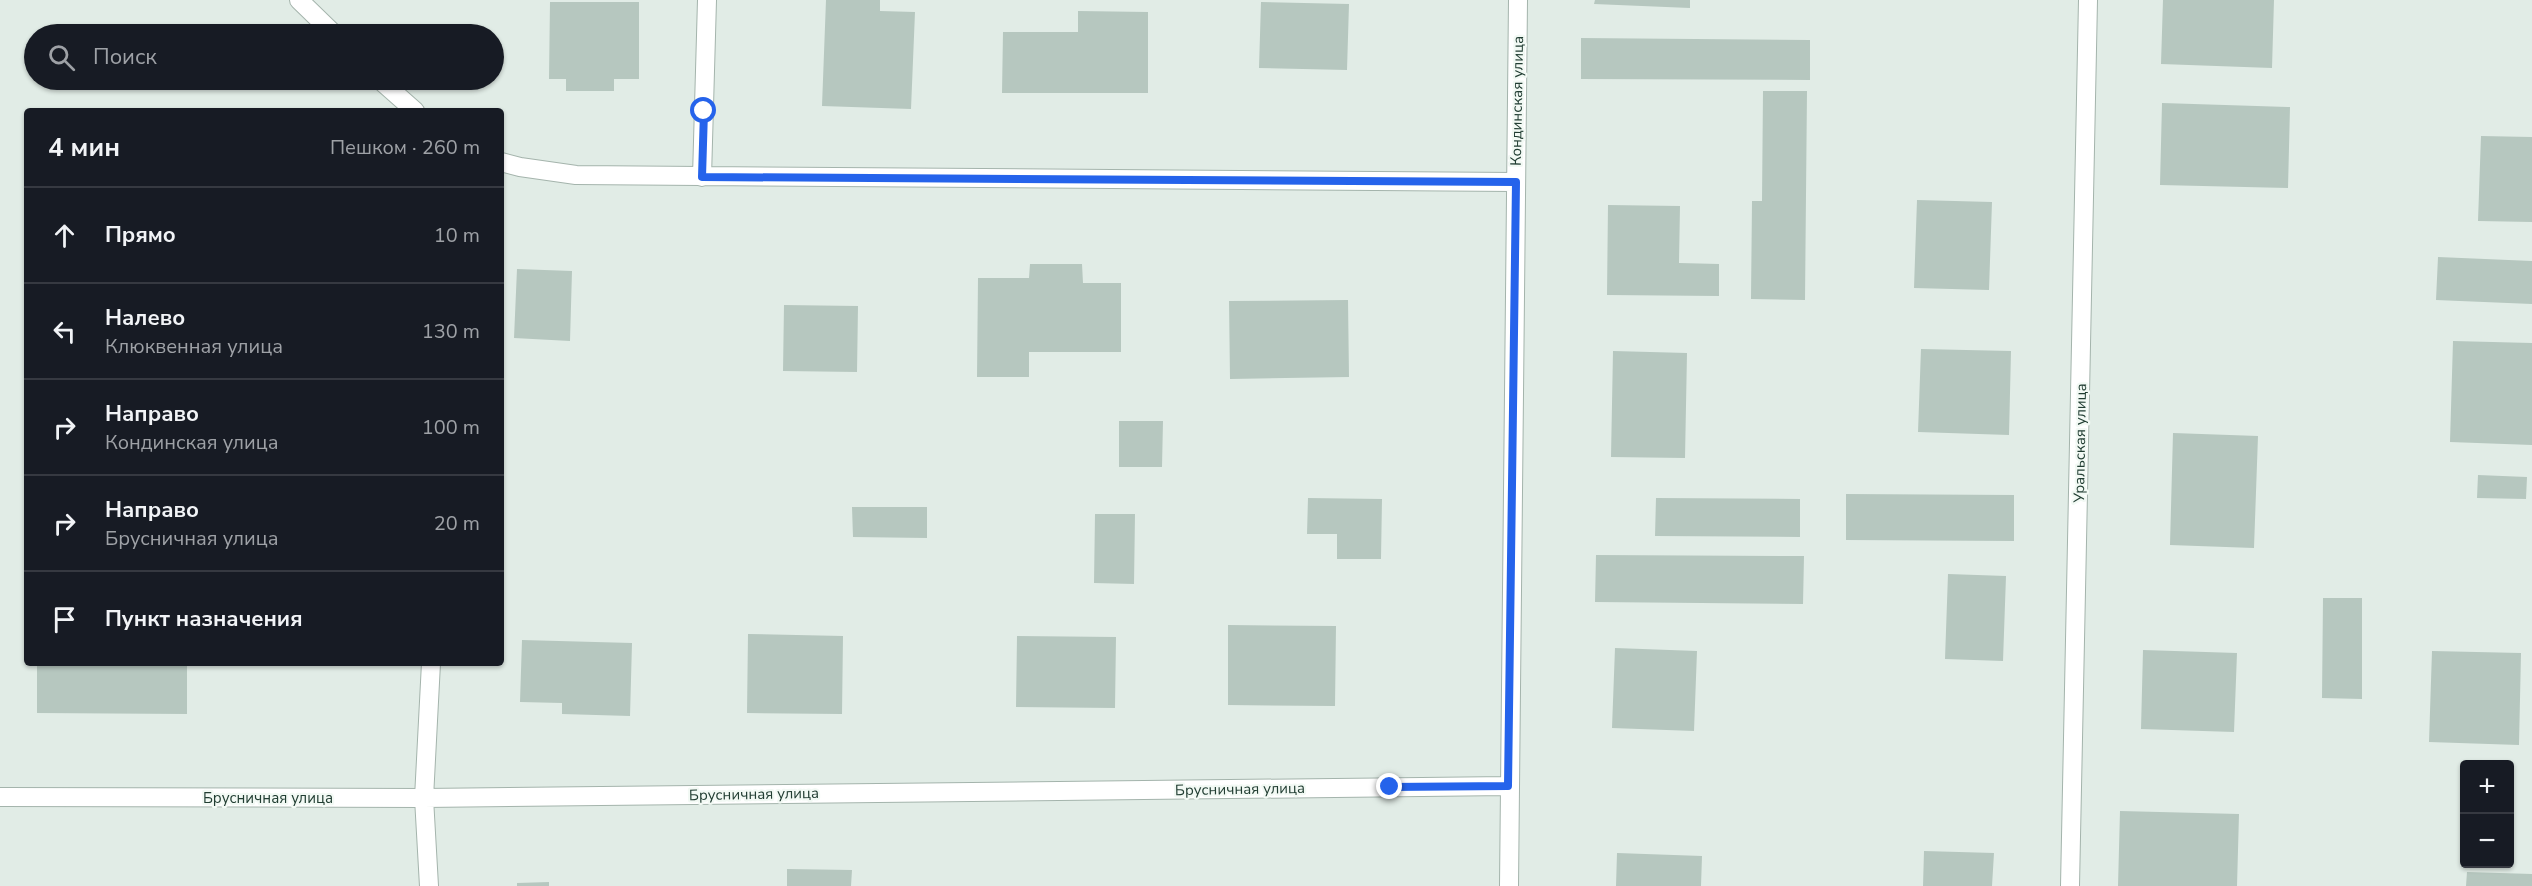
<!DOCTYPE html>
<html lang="ru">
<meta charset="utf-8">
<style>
:root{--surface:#171b24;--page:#20242c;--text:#f1f3f6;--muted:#9ea1a6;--line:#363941}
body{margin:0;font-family:"Nunito Sans",sans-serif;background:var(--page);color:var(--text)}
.controls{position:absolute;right:18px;bottom:18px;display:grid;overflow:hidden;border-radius:6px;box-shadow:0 2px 4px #0004}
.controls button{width:54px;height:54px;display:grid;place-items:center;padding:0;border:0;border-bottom:2px solid var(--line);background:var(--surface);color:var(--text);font:30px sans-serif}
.stop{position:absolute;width:18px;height:18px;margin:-14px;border:4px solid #2563eb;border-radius:50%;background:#fff}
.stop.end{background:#2563eb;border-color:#fff;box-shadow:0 2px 6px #0008}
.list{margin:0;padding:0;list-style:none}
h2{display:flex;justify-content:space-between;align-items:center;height:78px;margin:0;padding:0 24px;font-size:26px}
h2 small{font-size:20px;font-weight:400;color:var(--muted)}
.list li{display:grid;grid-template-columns:39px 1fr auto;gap:18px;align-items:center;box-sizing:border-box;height:96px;padding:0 24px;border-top:2px solid var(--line)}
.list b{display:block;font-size:22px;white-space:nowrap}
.list p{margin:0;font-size:20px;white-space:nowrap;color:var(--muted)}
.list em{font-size:20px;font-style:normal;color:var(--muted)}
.icon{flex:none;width:33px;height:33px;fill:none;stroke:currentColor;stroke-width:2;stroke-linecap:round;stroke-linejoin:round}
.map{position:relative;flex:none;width:2532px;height:886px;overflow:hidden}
.search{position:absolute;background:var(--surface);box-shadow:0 2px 4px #0004;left:24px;top:24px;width:480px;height:66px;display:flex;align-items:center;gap:15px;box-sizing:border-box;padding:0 21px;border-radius:33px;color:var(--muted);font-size:22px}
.panel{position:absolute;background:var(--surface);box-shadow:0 2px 4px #0004;left:24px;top:108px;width:480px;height:558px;border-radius:6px}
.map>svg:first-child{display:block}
.building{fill:#b6c7bf}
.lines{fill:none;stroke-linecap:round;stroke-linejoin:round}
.minor-casing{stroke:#a4b4ac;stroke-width:20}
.minor{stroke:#fff;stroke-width:18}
.route{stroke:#2563eb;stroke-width:8}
.labels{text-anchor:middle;stroke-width:4.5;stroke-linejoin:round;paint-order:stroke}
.street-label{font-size:15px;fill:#213d32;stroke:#f2f9f4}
</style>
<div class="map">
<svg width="2532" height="886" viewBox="0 0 2532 886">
<rect width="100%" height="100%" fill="#e1ece6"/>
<!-- building -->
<path class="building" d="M826 0H880V11L915 12 911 109 822 106Z
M1595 0H1690V8L1594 4Z
M2163 0H2274L2272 68 2161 64Z
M550 2H639V79H614V91H566V79H549Z
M1261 2 1349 4 1347 70 1259 68Z
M1078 11 1148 12V93H1002L1003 32H1078Z
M1581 38 1810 40V80L1581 79Z
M1763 91H1807L1805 300 1751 299 1752 201H1762Z
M2162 103 2290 107 2288 188 2160 185Z
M2481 136 2532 137V222L2478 221Z
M1917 200 1992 202 1989 290 1914 288Z
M1608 205 1680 206 1679 263 1719 264V296L1607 295Z
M2438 257 2532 261V304L2436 300Z
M1030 264H1082L1083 283H1121V352H1029V377H977L978 278H1029Z
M517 269 572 271 570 341 514 338Z
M1348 300 1349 377 1230 379 1229 301Z
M784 305 858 306 857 372 783 371Z
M2453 341 2532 343V445L2450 442Z
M1921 349 2011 351 2009 435 1918 432Z
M1613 351 1687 353 1685 458 1611 457Z
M1119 421H1163L1162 467H1119Z
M2173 433 2258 436 2254 548 2170 545Z
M2478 475 2527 477 2526 499 2477 498Z
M1846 494 2014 495V541L1846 540Z
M1308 498 1382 499 1381 559H1337V534H1307Z
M1656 498 1800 499V537L1655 536Z
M852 507H927V538L853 537Z
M1095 514H1135L1134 584 1094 583Z
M1596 555 1804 556 1803 604 1595 602Z
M1948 574 2006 576 2003 661 1945 659Z
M2323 598H2362V699L2322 698Z
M1228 625 1336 626 1335 706 1228 705Z
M748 634 843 636 842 714 747 713Z
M1017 636 1116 637 1115 708 1016 707Z
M522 640 632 643 630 716 562 714V703L520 702Z
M1615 648 1697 651 1694 731 1612 728Z
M2143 650 2237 653 2234 732 2141 729Z
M2432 651 2521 653 2519 745 2429 742Z
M37 663H187V714L37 713Z
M2120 811 2239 814 2237 886H2118Z
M1924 851 1994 853 1992 886H1923Z
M1617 853 1702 856 1701 886H1616Z
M787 869 852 870 851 886H787Z
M2467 872 2532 874V886H2466Z
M549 882V886H517V883Z"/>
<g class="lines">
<defs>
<path id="minor" d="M299 0 334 34
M380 80 415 111
M501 162 520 167 576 175 1516 182
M702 177 707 0
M0 797 424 798 1508 786
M429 886 424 798 431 663
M1509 886 1518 0
M2070 886 2088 0"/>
</defs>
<!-- minor casing -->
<use href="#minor" class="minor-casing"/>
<!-- minor -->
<use href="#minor" class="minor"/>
</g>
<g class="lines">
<!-- route -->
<path class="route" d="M704 111 702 177 1516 182 1508 786 1390 787"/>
</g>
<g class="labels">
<!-- street labels -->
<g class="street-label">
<text transform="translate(1517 101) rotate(-89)" y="5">Кондинская улица</text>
<text transform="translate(2080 443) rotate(-89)" y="5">Уральская улица</text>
<text transform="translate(1240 789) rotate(-1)" y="5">Брусничная улица</text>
<text transform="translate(754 794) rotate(-1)" y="5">Брусничная улица</text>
<text x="268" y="803">Брусничная улица</text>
</g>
</g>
</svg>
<div class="controls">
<button>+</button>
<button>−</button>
</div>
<div class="stop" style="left:704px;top:111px"></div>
<div class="stop end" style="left:1390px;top:787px"></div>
<div class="search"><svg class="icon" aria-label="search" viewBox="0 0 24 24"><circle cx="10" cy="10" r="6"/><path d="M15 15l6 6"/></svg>Поиск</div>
<section class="panel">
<h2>4 мин<small>Пешком · 260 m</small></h2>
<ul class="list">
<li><svg class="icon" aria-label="ahead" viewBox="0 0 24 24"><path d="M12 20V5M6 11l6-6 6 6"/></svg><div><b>Прямо</b></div><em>10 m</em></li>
<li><svg class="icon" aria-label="left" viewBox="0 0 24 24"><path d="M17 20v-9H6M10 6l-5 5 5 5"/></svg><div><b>Налево</b><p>Клюквенная улица</p></div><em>130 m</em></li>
<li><svg class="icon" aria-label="right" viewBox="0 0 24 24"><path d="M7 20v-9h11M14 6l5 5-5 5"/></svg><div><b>Направо</b><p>Кондинская улица</p></div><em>100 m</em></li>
<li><svg class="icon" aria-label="right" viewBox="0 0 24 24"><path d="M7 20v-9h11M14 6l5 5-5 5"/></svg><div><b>Направо</b><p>Брусничная улица</p></div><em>20 m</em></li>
<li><svg class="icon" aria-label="arrive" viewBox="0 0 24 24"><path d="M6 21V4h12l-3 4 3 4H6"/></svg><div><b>Пункт назначения</b></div></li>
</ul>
</section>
</div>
